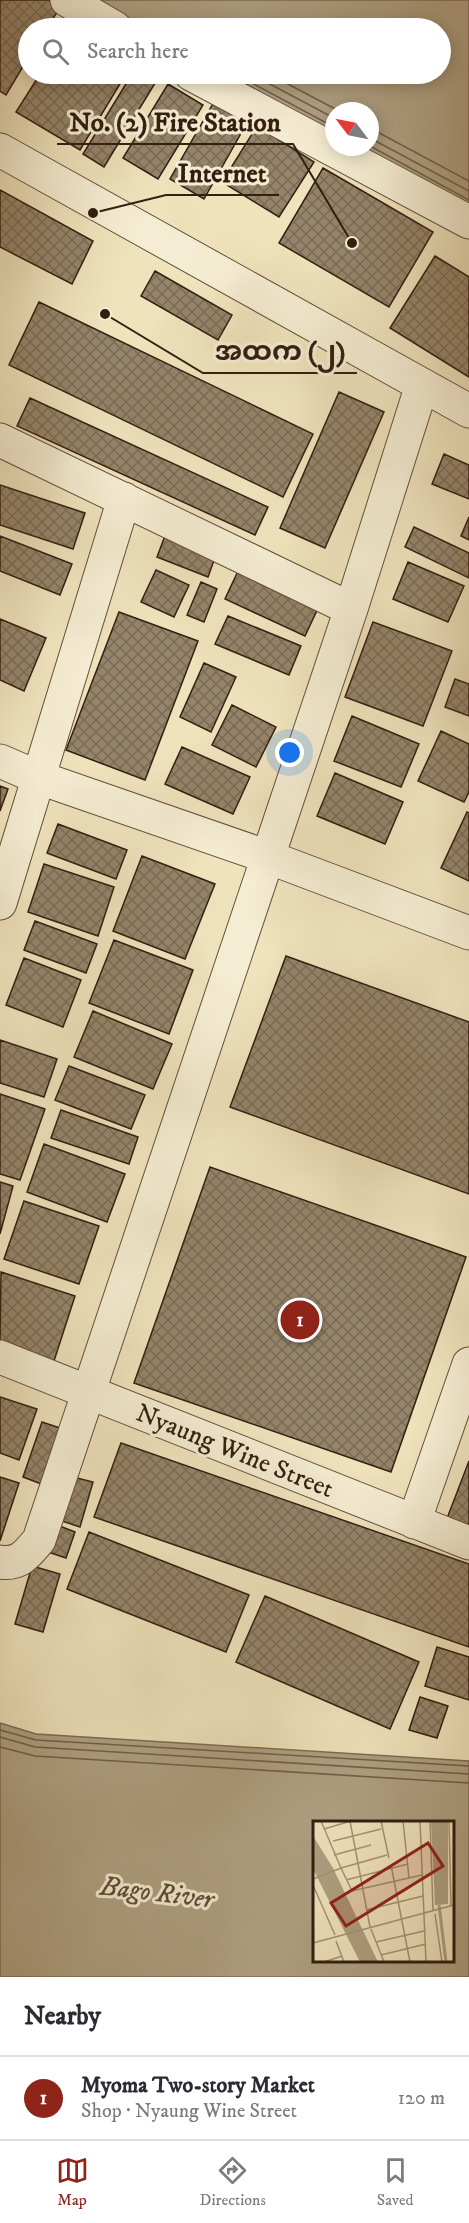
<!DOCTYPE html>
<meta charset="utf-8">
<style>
:root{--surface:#fff;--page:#f7f7f7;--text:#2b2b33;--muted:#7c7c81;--line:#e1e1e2;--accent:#8f2418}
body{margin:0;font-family:"IM FELL DW Pica","Noto Sans Myanmar",serif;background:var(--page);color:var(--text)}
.compass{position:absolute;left:325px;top:102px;width:54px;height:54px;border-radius:50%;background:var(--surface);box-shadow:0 3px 15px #0003;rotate:302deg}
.you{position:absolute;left:290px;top:753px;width:21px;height:21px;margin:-15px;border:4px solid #fff;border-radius:50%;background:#1a73e8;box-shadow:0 0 0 9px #1a73e833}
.badge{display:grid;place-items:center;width:39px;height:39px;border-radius:50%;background:var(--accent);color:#fff;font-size:20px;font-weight:700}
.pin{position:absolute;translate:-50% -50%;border:3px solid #fff;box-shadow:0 2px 6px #0006}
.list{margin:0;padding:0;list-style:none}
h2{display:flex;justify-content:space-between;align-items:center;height:78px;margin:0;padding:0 24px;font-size:26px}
h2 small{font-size:20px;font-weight:400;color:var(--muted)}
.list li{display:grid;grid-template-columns:39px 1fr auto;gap:18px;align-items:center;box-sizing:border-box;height:84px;padding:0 24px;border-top:2px solid var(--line)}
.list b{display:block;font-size:22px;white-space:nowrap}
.list p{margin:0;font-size:20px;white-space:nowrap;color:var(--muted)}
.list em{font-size:20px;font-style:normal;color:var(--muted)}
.icon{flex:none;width:33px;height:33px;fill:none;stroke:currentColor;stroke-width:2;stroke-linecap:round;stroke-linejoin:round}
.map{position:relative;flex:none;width:469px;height:1977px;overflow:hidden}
.search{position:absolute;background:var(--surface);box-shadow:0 3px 15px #0003;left:18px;right:18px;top:18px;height:66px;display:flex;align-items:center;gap:15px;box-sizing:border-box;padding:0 21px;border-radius:33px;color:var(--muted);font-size:22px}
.sheet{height:162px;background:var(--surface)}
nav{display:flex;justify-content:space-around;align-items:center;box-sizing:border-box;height:84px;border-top:2px solid var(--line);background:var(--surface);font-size:16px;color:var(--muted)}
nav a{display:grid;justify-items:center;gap:3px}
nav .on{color:var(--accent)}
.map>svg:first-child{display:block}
.water{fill:#afa082;stroke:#7d6c55;stroke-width:1.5;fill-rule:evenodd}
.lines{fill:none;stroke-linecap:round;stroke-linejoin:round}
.shore{stroke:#715f4a;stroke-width:1.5}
.building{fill:url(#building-cross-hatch);stroke:#331e11;stroke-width:1.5}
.minor-casing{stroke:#624f3c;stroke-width:35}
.minor{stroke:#f5edd3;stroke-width:33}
.labels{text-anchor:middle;stroke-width:6;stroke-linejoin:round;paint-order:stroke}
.street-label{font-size:26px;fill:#331e11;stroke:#f5edd3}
.water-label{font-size:27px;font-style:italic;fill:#5e4c39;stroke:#f5edd3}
.inset-river{fill:none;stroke:#afa082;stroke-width:3}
.inset-road{fill:none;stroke:#a49478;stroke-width:1.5}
.view{fill:#8f2418;fill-opacity:0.15;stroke:#8f2418;stroke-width:3}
.inset-edge{fill:none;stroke:#331e11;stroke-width:3}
.leader{fill:none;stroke:#331e11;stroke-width:2}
.callout-dot{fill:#331e11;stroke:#f5edd3;stroke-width:2}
.callout-label{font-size:27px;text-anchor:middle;font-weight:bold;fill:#331e11;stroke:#f5edd3;stroke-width:6;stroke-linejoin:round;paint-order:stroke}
</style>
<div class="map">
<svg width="469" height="1977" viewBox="0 0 469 1977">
<defs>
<pattern id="building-cross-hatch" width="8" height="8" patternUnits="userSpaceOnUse" patternTransform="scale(1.5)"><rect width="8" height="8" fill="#95846a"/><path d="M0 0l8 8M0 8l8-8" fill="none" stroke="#7a6b56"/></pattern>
</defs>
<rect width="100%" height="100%" fill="#efe3bc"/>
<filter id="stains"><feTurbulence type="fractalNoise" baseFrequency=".00333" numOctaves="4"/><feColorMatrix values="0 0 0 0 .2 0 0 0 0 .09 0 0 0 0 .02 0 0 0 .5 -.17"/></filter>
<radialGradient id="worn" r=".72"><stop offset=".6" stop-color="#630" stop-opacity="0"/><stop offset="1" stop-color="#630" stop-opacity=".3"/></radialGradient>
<!-- water -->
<path class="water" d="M91 0H469V207L358 147H370V111H334V134L222 74H440V28H138Z
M0 1723 36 1734 469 1761V1977H0ZM314 1822H452V1960H314Z"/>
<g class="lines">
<!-- shore -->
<path class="shore" d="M235 74 334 127
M251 74 334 118
M269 74 339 111
M370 128 469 181
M370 138 469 191
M370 146 469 200
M0 1730 36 1740 469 1766
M0 1737 35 1747 469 1774
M0 1747 35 1756 469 1783"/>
</g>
<!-- building -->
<path class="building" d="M0 0H51L61 6 47 28H28V58L6 95 0 91Z
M40 74H126L80 150 16 112Z
M132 74 160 75 104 167 83 154Z
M168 84 203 105 158 179 123 158Z
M219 93 253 112 204 199 170 179Z
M257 126 314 162 279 217 222 182Z
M323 168 433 232 389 307 279 243Z
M0 190 93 241 72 284 0 247Z
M435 256 469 277V377L390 328Z
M155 271 232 315 218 340 141 296Z
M39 302 313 434 283 497 9 365Z
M339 392 384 412 325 548 280 528Z
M30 398 268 507 255 535 17 426Z
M444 454 469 465V499L432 484Z
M0 485 85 513 73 549 0 525Z
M469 517V540L461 536Z
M414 527 469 553V578L405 547Z
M166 533 217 552 208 577 157 557Z
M0 536 72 564 60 595 0 571Z
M408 562 464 586 448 622 393 599Z
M239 569 319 606 305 636 225 599Z
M156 570 189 585 174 617 141 602Z
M201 582 217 589 204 622 187 615Z
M119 612 198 641 145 780 66 750Z
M228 616 301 646 289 675 215 644Z
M0 619 46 638 24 691 0 680Z
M373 622 452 651 423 726 345 697Z
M204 663 236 677 211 732 180 717Z
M455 679 469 684V716L445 707Z
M232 705 276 727 256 767 212 745Z
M352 716 419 744 401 787 334 761Z
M441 731 469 744V792L464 802 418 781Z
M182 747 250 777 233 814 165 784Z
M335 773 403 802 385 844 317 816Z
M0 786 8 789 0 811Z
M467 812 469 813V881L441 868Z
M58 824 127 850 116 879 47 853Z
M142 856 215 884 185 959 113 931Z
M44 864 114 887 98 936 28 912Z
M35 921 97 944 86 973 24 950Z
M114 940 193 970 169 1034 89 1003Z
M286 956 469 1022V1194L230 1107Z
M24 958 81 980 63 1027 6 1005Z
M93 1011 172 1044 153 1089 74 1057Z
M0 1040 57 1059 44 1097 0 1083Z
M69 1066 145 1095 131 1129 55 1100Z
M0 1094 45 1109 20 1180 0 1174Z
M61 1110 138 1137 129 1164 51 1138Z
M44 1144 125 1174 107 1222 27 1192Z
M210 1167 466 1257 391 1472 134 1383Z
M0 1182 13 1186 0 1234Z
M24 1201 99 1226 79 1284 4 1259Z
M1 1272 75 1296 54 1361 0 1343Z
M0 1397 37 1409 19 1460 0 1453Z
M42 1422 72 1432 52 1488 23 1477Z
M121 1443 469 1564V1647L94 1517Z
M469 1461V1530L446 1521Z
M69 1476 93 1482 80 1527 56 1519Z
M0 1477 19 1483 0 1541Z
M52 1523 75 1532 66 1558 42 1550Z
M89 1532 249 1595 226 1652 67 1589Z
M32 1566 60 1574 43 1632 15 1624Z
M265 1596 419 1662 390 1729 236 1662Z
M437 1647 469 1657V1700L425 1686Z
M420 1697 448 1706 437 1738 409 1730Z"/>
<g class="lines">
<defs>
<path id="minor" d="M67 0 115 28
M191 74 469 222
M0 150 469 411
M0 440 351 609
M0 761 37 777 268 857 469 933
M0 903 124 499
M0 1357 469 1543
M414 1522 469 1364
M0 1562C20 1565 27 1554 39 1540L351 609 422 385"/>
</defs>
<!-- minor casing -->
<use href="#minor" class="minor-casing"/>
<!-- minor -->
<use href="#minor" class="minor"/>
</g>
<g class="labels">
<!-- street labels -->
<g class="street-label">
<text transform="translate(235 1450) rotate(22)" y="9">Nyaung Wine Street</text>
</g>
<!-- water labels -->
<g class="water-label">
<text transform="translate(157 1892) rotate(7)" y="9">Bago River</text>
</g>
</g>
<!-- overview -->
<g transform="translate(313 1821)">
<rect width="141" height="141" fill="#efe3bc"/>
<path d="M118 0H135V83L122 84ZM0 15 20 47 65 141H47L0 48Z" fill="#afa082"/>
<path class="inset-river" d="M126 84 133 141"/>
<path class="inset-road" d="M37 0 57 106M68 0 76 37M90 0 96 57M107 0 113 141M117 0 120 89M136 0 138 85M11 8 38 0M20 20 68 8M21 34 58 24M74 34 28 47 39 70 109 54M78 44 97 141M0 58 28 47 8 0M33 59 95 43M0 64 22 114M53 89 110 75M122 93 129 141M58 108 71 141M23 120 31 141M63 121 111 110M0 122 141 84M68 134 113 123M11 141 29 135"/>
<path class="view" d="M115 22 130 45 33 105 18 82Z"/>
<rect width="141" height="141" class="inset-edge"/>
</g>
<!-- callouts -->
<path class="leader" d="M352 243L293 144H57M93 213L166 195H279M105 314L203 373H357"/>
<g class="callout-dot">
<circle cx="352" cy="243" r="6"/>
<circle cx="93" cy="213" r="6"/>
<circle cx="105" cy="314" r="6"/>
</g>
<g class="callout-label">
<text x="175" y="131">No. (2) Fire Station</text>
<text x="222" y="182">Internet</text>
<text x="280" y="360">အထက (၂)</text>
</g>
<rect width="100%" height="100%" filter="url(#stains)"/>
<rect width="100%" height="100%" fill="url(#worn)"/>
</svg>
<svg class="compass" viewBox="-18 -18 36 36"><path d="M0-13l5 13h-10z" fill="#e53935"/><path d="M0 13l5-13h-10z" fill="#7c7c81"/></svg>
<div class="you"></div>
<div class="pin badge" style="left:300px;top:1320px">1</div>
<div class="search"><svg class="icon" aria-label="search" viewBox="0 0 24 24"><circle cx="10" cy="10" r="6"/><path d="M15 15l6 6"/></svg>Search here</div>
</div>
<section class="sheet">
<h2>Nearby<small></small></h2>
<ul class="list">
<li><span class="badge">1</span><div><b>Myoma Two-story Market</b><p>Shop · Nyaung Wine Street</p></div><em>120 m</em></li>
</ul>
</section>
<nav>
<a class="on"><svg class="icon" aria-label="map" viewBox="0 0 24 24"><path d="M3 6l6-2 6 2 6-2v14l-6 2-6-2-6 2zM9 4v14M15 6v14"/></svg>Map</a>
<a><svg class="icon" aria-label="directions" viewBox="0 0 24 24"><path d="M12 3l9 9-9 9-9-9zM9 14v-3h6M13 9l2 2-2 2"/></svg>Directions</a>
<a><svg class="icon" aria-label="saved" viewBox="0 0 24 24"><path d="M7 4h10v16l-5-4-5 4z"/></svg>Saved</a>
</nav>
